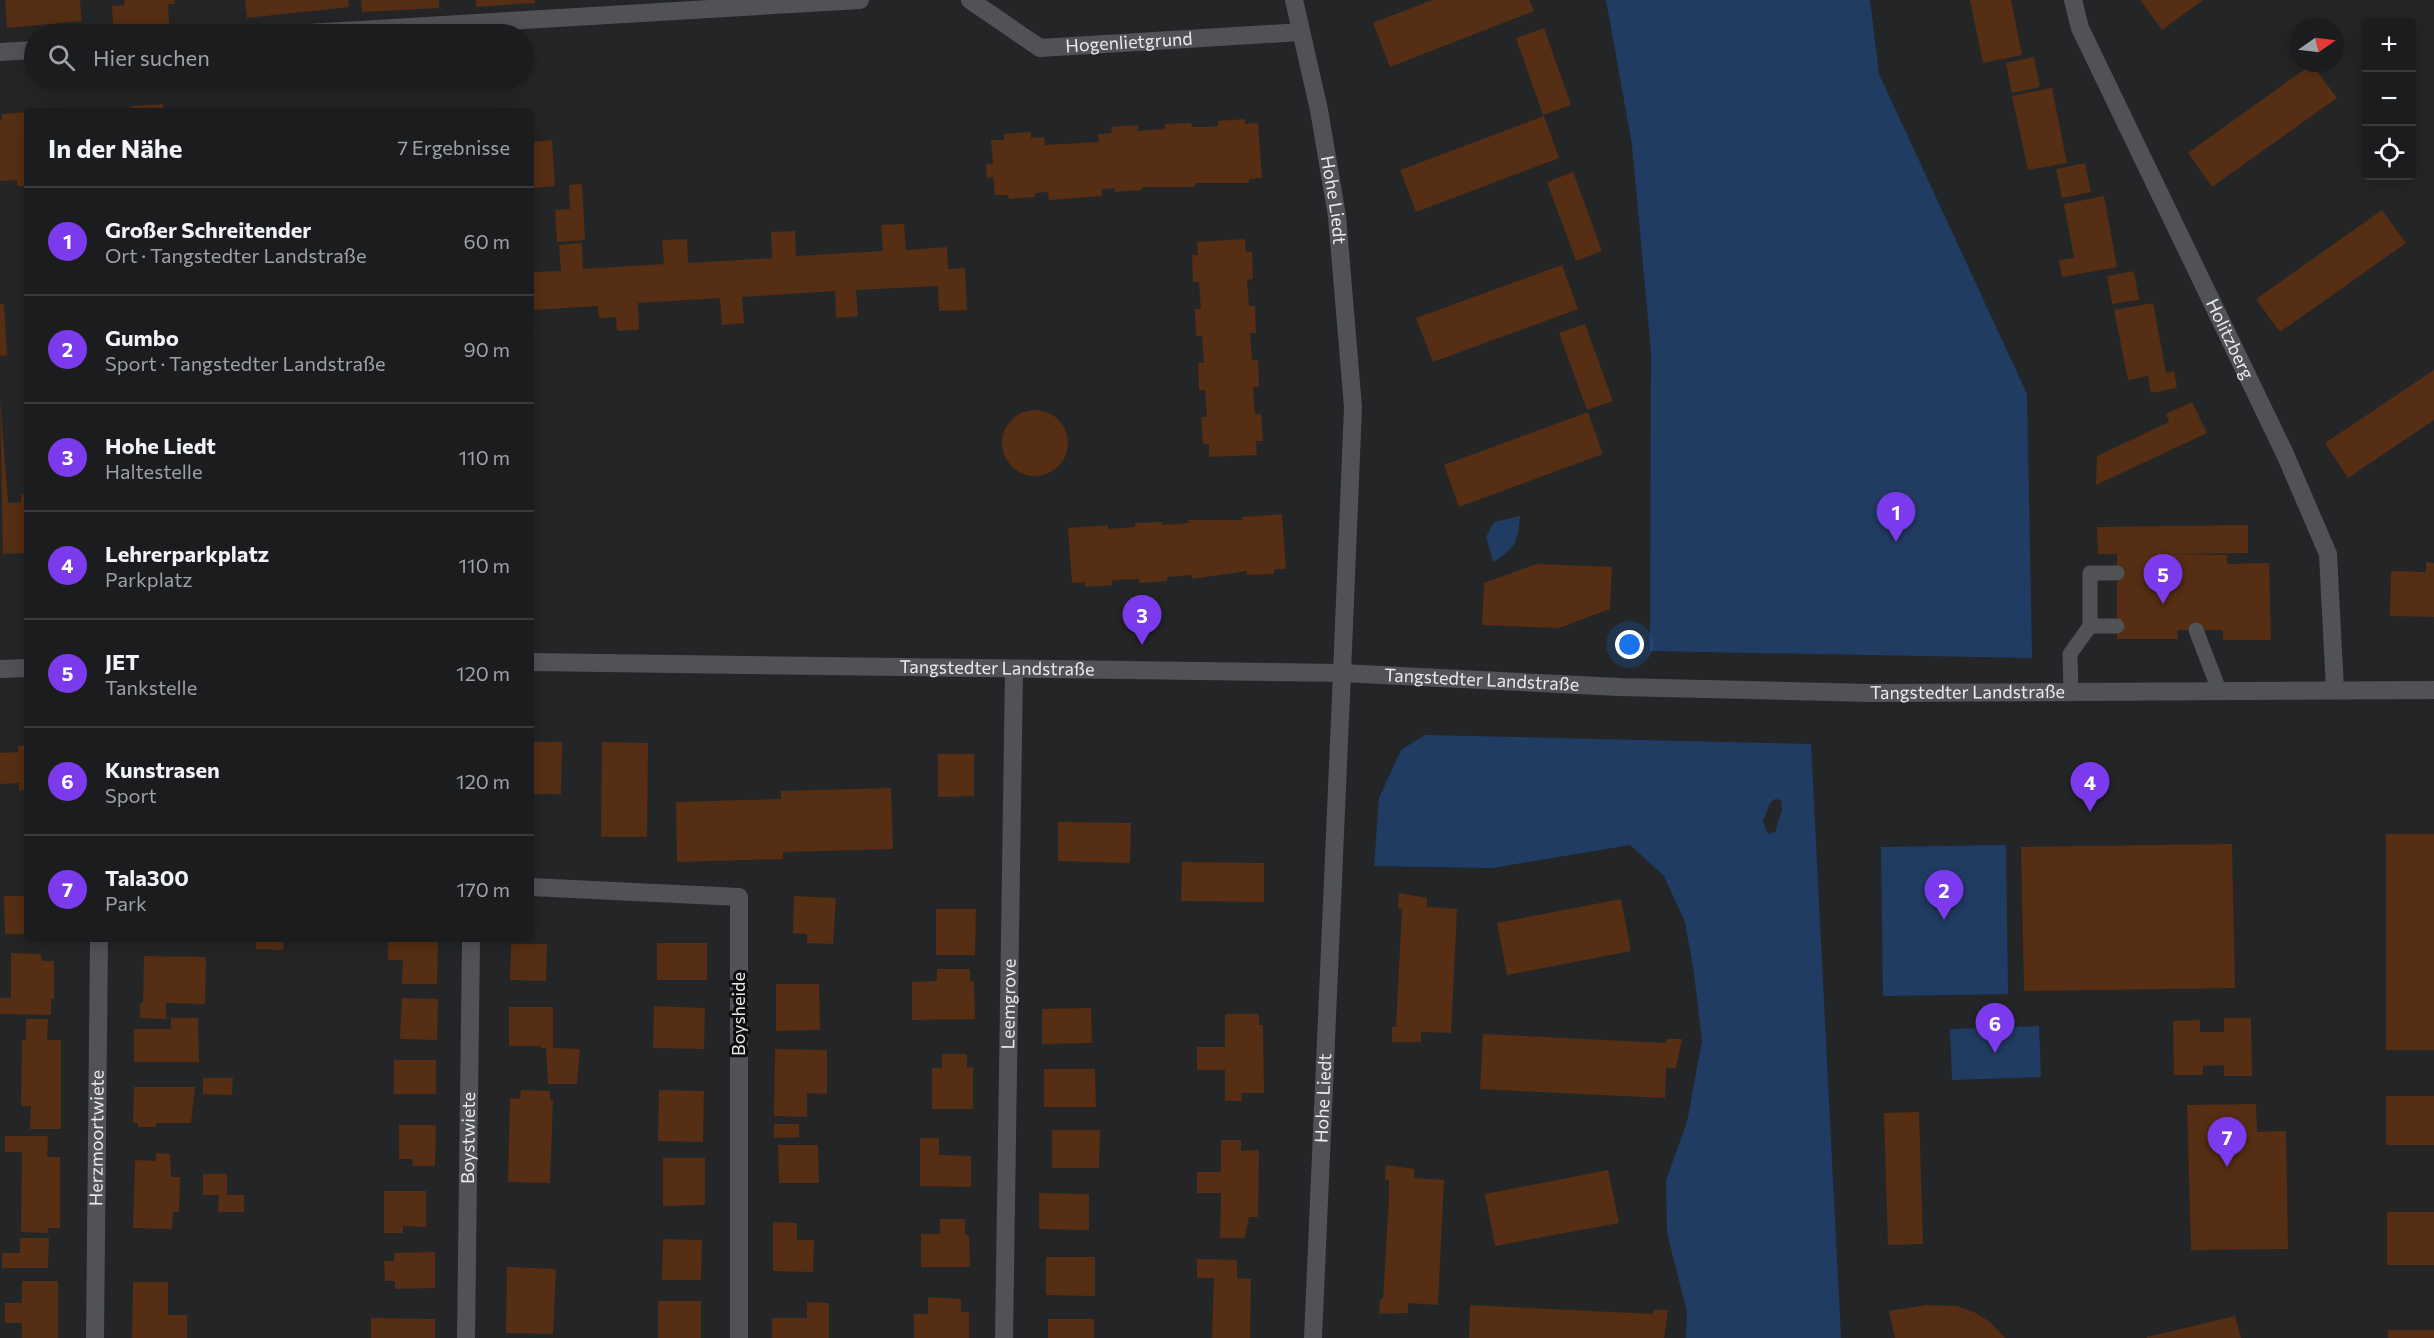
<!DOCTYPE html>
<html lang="de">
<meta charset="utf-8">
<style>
:root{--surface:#1a1c1d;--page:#232526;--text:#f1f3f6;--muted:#9fa1a4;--line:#383a3b;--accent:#7c3aed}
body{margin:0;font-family:Commissioner,sans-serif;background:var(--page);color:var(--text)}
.controls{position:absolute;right:18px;top:18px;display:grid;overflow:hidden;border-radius:6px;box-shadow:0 3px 15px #0003}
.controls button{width:54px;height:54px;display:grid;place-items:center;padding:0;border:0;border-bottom:2px solid var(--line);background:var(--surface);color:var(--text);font:30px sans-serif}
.compass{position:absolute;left:2290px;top:18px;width:54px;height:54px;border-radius:50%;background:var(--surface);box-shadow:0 3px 15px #0003;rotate:76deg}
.you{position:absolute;left:1630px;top:645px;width:21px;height:21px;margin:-15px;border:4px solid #fff;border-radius:50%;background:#1a73e8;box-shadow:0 0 0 9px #1a73e833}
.badge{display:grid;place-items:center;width:39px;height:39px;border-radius:50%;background:var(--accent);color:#fff;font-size:20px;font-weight:700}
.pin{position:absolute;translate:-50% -50px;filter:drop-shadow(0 2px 3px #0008)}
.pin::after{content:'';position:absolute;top:32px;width:21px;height:18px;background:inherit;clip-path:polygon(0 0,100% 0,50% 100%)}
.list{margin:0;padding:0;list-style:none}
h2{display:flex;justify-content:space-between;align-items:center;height:78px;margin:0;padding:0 24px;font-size:26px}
h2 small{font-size:20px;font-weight:400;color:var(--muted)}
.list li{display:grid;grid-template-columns:39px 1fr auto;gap:18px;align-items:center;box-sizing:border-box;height:108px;padding:0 24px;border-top:2px solid var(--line)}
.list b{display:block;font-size:22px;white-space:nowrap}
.list p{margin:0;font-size:20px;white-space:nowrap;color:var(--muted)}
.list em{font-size:20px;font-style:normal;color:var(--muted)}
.icon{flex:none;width:33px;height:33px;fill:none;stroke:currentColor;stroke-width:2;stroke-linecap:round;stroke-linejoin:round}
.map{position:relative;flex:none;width:2434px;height:1338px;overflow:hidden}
.search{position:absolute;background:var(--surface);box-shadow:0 3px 15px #0003;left:24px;top:24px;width:510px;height:66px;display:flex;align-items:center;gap:15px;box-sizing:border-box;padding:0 21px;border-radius:33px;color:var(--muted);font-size:22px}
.panel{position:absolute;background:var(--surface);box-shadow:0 3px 15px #0003;left:24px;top:108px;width:510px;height:834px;border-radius:6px}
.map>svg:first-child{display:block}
.green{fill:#213c63;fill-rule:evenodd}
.building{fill:#562e13}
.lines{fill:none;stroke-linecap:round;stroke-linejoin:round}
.lane{stroke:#505255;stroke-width:15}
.street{stroke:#505255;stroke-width:18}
.secondary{stroke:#505255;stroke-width:18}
.labels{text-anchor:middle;stroke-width:6;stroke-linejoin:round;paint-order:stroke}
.street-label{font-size:18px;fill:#e9eaec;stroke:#0d0e0f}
</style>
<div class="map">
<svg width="2434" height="1338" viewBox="0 0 2434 1338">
<rect width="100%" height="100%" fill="#232527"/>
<!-- green -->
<path class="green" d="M1606 0H1870L1879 74 2027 394 2032 658 1650 651 1651 351 1632 145Z
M1520 516C1518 542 1515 549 1493 562L1486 537 1494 522Z
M1425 735 1811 744 1841 1338H1686L1687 1312 1667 1233 1666 1180 1687 1122 1702 1041 1694 973 1685 922 1664 876 1630 845 1492 868 1374 866 1379 798 1401 750ZM1775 799 1781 800 1782 810 1775 832 1768 834 1763 821 1770 803Z
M2006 845 2008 994 1883 996 1881 847Z
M2039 1026 2041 1077 1952 1080 1950 1029Z"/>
<!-- building -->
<path class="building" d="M5 0H80L82 21 7 28Z
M124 0H174L175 4H168L169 24 113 28 112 6 125 5Z
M245 0H348L349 7 247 18Z
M361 0H439V8L362 12Z
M476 0H535V3L476 7Z
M1432 0H1529L1534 11 1390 67 1373 23Z
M1970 0H2011L2022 55 1983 63Z
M2140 0H2203L2162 30Z
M1544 28 1571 105 1543 115 1516 38Z
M2034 57 2040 87 2012 93 2006 63Z
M2312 64 2337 98 2212 187 2188 153Z
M2052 88 2067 163 2028 170 2012 96Z
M163 104 164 111H132V106Z
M27 112V186H17V180L0 181V120H2V114Z
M1544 116 1559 158 1416 212 1400 170Z
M1245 119V124L1258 123 1262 178 1249 179V183H1195V187H1142V190L1115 192V188L1102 189V196L1049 200 1048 192 1035 193V197L1009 199 1008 195H995L993 177 987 178 986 164H993L991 140H1004V134L1031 132V138L1044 137 1045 145 1099 142 1098 134 1112 133 1111 127 1138 125V131L1165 129V124L1191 123 1192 127H1205L1218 126V121Z
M552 140 555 186 531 188V142Z
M2085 163 2091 192 2062 198 2056 169Z
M1573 172 1602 251 1576 261 1547 182Z
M582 184 585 240 557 242 555 210 570 209 569 185Z
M2104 196 2117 267 2062 277 2059 260 2074 258 2064 204Z
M2382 210 2406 243 2280 332 2256 299Z
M904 224 906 250 947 247 948 269 965 268 967 310 939 311 938 286 856 290 858 316 836 318 835 291 742 297 744 323 722 325 720 298 638 303 639 330H629L617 331 616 317 599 318 598 306 533 310 535 336H531V272L561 271 559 245 582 243 583 269 664 264 662 240 687 239 688 263 772 258 771 232 795 231 796 256 883 251 881 225Z
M1245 239 1246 252H1252L1253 279 1247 280 1249 306H1255L1256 333H1250L1252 360H1258L1259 387H1253L1255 414H1261L1263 441H1256L1257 455 1209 457V444H1203L1202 431 1201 417H1207L1205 390H1199L1198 363H1204L1202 336H1196L1195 309H1201L1200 296 1199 282H1193L1192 255H1198L1197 242Z
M1562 265 1578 309 1433 362 1416 318Z
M2134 271 2139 300 2112 304 2107 276Z
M2153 303 2166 373 2174 371 2177 388 2151 393 2148 376 2128 380 2114 310Z
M0 304H4L7 355 0 356Z
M1585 324 1613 401 1587 410 1559 333Z
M2434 370V420L2348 478 2325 443Z
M0 397 8 503 21 502V494H27V553L3 554Z
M2192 402 2207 433 2096 485 2097 456 2169 422 2166 414Z
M1002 443a33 33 0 1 1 66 0a33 33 0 1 1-66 0Z
M1588 412 1603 454 1459 507 1444 465Z
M1282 514 1286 569H1274V574L1247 575V571L1192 579V575L1179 576 1167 577V581L1139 583V579L1112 580V585L1085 587V582L1072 583 1068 528 1108 525V529L1135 527V523L1162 522V525L1189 523 1188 520H1242V517Z
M2248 525V553L2165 554 2227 555V564L2269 563 2271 640H2223V630H2177L2178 639H2117V554H2098L2097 527Z
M2426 562 2434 563V617L2390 616 2391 571 2426 572Z
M1536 564 1612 567 1610 609 1559 628 1482 625 1484 583Z
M531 742H562L561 794H531Z
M602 742 648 743 647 837H601Z
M27 745V790L19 791V783L0 784V753L18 752V746Z
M938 754H974V796L938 797Z
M891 788 893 849 783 852V859L677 862 676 802 781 799V791Z
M1058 822 1131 823 1130 863 1058 861Z
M2386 834H2434V1050H2386Z
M2232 844 2235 988 2024 991 2021 847Z
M1182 862 1264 863V902L1181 901Z
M1399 893 1427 898V907L1457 909 1451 1033 1421 1032V1042H1392V1027H1396L1402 909 1398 908Z
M4 896H27V934H5Z
M794 896 836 898 833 944 807 943V934L793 933Z
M1621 899 1631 951 1507 975 1497 923Z
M936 909H976L975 955H936Z
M256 939H284L283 950 256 949Z
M388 939H438L437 984H402L403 960H388Z
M657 943H707V980H657Z
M511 944H547L546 981 510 980Z
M11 953 41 954 42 961H54V999H51V1015L0 1014V998H11Z
M144 956 206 957 205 1004 166 1003V1019L140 1018V1003H143Z
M937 969H970V981H974L975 1019 912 1020V982L937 981Z
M776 984H819L820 1030 776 1031Z
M402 998 438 999 437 1040 400 1039Z
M654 1006 705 1008 704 1049 653 1048Z
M509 1007H553V1048L580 1049 577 1084H548L546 1048H541V1046H509Z
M1091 1008 1092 1043 1042 1044V1009Z
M1225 1014H1259V1025H1263L1264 1093H1241L1242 1101H1225V1070H1197V1047H1225Z
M171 1018H198L199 1062H134V1029H171Z
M2224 1018H2251L2252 1076H2224V1065L2203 1066V1075H2174L2173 1021 2200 1020V1032H2224Z
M26 1019H48L47 1040H61V1129H30L31 1106H21L22 1040H26Z
M1483 1034 1666 1043V1039H1682L1676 1068H1666L1665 1098 1480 1089Z
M775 1049 827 1050V1094L807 1093V1117L774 1116Z
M942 1054H967V1068L973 1067V1109H932V1068H942Z
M394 1060H436V1094H394Z
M1044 1069H1095L1096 1107H1044Z
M203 1078H233L232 1095 203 1094Z
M134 1087H195L191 1123H156V1127H138V1123H133Z
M521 1090 550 1091V1100H553L550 1183 508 1182 510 1098 520 1099Z
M659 1090 704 1091 703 1142 658 1141Z
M2386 1096H2434V1145H2386Z
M2256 1104 2257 1132 2286 1131 2288 1249 2191 1250 2187 1105Z
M1919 1112 1923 1244 1888 1245 1884 1113Z
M774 1124H799V1137L774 1138Z
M399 1125H436L435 1166H412L413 1159H399Z
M1052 1130H1100L1099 1168H1052Z
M5 1136H48L47 1157H60V1228H48V1233L21 1232 22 1152H5Z
M920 1138H939V1155L971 1156V1187L920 1186Z
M1221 1140H1241V1151L1259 1150 1258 1217H1249L1245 1238H1220L1221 1193H1197V1172H1221Z
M778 1145H818L819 1183H779Z
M156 1153 170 1154 171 1177H180L179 1212H173L172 1229 133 1228 135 1160 156 1161Z
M663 1158H705V1205L663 1206Z
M1386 1165 1414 1169V1178L1444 1180 1438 1305 1408 1303V1313L1379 1314 1380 1299H1383L1389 1198V1180H1385Z
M1608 1170 1619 1223 1495 1246 1485 1194Z
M203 1174H227V1195H244V1212H218L219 1195H203Z
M384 1191H426V1227L403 1226V1233H384Z
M1039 1193 1089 1194V1230L1039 1229Z
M2387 1212H2434V1265H2387Z
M940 1219H965V1234L969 1235 970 1267H921V1234H940Z
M773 1222 797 1223V1240H814L813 1272 773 1271Z
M20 1238H49L48 1268H2V1253H20Z
M663 1239 702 1240 701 1280H662Z
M435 1252V1288L395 1289V1281H385L384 1261H394V1253Z
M1046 1257H1095V1296L1046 1295Z
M1197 1259 1237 1260V1278L1251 1279 1250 1338H1212L1214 1278H1197Z
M507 1267 556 1269 553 1334 506 1333Z
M22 1281H58V1338H22V1323H5V1303H22Z
M133 1282H168V1315H187V1338H132Z
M928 1297 961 1299V1312H969V1338H914V1314H928Z
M658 1301H701V1338H658Z
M807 1302 829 1303V1338H772V1318H807Z
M1470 1305 1653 1314V1310H1668L1664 1338H1469Z
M1926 1305 1957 1306 1976 1313 1990 1322 2005 1338H1895L1889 1311Z
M2235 1316 2241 1338H2147V1337Z
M371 1318 435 1319V1338H371Z
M1048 1319H1094V1338H1048Z
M2388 1330H2434V1338H2388Z"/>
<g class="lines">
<!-- lane -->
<path class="lane" d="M2090 626H2117
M2196 630 2219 690
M2071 693 2070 654 2090 626V573H2117"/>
<!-- street -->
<g class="street">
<path id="s1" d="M970 0 1040 48 1301 32"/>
<path id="s2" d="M2073 0 2080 28 2285 454 2328 554 2335 690"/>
<path d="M291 34 860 0"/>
<path d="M0 52 34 50"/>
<path d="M531 887 739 897V1338"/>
<path id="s3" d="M95 1338 99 939"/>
<path id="s4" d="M466 1338 471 939"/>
<path id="s5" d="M1004 1338 1014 670"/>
<path id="s6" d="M1313 1338 1342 673"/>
</g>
<!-- secondary -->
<g class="secondary">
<path id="s7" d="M1294 0 1319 110 1337 216 1353 407 1342 673"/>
<path id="s8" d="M531 662 1342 673 1619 687 1870 693 2434 690"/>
<path d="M0 669 27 668"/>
</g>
</g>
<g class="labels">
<!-- street labels -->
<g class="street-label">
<text dy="6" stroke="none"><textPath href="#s1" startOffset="174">Hogenlietgrund</textPath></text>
<text dy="6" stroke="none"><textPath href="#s7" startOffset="204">Hohe Liedt</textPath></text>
<text dy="6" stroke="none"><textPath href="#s2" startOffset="374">Holitzberg</textPath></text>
<text dy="6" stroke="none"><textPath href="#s8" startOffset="466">Tangstedter Landstraße</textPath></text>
<text dy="6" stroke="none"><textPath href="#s8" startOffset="951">Tangstedter Landstraße</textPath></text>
<text dy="6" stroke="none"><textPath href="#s8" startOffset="1437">Tangstedter Landstraße</textPath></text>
<text dy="6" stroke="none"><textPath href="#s5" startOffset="334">Leemgrove</textPath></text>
<text transform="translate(739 1014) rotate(-90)" y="6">Boysheide</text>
<text dy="6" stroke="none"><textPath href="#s6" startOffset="240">Hohe Liedt</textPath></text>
<text dy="6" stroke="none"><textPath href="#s3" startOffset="200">Herzmoortwiete</textPath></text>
<text dy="6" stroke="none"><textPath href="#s4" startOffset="200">Boystwiete</textPath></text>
</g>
</g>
</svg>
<div class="controls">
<button>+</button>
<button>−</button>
<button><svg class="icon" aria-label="locate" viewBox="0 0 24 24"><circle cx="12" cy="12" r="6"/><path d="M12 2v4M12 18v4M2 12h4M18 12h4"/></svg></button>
</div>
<svg class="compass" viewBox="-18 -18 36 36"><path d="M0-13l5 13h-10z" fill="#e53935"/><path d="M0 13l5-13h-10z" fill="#9fa1a4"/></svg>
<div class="you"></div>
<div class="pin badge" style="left:1896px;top:542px">1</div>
<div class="pin badge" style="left:1944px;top:920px">2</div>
<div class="pin badge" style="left:1142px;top:645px">3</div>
<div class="pin badge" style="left:2090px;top:812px">4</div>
<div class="pin badge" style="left:2163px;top:604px">5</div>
<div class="pin badge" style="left:1995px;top:1053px">6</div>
<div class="pin badge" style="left:2227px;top:1167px">7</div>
<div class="search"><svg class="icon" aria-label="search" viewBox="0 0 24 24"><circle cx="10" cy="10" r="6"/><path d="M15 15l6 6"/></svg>Hier suchen</div>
<section class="panel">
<h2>In der Nähe<small>7 Ergebnisse</small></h2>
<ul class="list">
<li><span class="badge">1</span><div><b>Großer Schreitender</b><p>Ort · Tangstedter Landstraße</p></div><em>60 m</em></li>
<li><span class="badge">2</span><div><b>Gumbo</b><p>Sport · Tangstedter Landstraße</p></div><em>90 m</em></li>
<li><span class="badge">3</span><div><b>Hohe Liedt</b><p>Haltestelle</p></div><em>110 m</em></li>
<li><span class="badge">4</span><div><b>Lehrerparkplatz</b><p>Parkplatz</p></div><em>110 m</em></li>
<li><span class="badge">5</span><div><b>JET</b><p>Tankstelle</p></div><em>120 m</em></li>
<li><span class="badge">6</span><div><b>Kunstrasen</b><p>Sport</p></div><em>120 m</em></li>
<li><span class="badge">7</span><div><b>Tala300</b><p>Park</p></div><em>170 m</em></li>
</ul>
</section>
</div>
